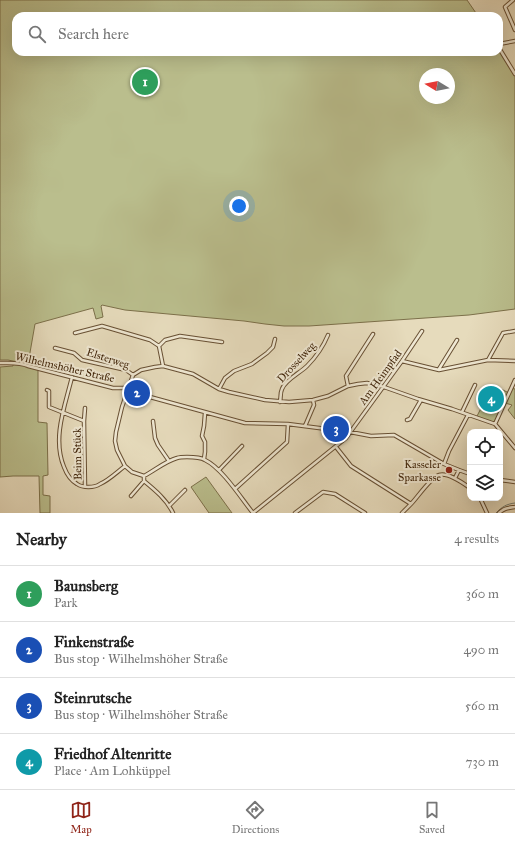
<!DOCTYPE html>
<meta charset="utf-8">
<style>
:root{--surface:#fff;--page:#f6f6f6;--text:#222;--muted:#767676;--line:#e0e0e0;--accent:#8f2418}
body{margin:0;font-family:"IM FELL Great Primer",serif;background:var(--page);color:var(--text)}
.controls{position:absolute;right:12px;bottom:12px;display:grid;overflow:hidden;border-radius:8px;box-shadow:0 4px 16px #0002}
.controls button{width:36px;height:36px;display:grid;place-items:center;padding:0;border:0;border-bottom:1px solid var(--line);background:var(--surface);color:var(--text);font:20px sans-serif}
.compass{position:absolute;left:419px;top:68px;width:36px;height:36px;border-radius:50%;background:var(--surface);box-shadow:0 4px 16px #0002;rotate:280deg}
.you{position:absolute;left:239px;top:206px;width:14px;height:14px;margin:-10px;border:3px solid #fff;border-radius:50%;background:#1a73e8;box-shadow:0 0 0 6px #1a73e833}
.badge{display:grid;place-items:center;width:26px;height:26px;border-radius:50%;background:var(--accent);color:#fff;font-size:13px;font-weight:700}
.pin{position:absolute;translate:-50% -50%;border:2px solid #fff;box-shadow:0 1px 4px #0006}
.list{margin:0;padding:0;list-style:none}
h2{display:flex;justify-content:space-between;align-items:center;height:52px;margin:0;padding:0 16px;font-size:17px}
h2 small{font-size:13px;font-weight:400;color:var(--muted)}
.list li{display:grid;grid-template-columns:26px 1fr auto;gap:12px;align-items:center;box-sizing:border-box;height:56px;padding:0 16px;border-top:1px solid var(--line)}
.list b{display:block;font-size:15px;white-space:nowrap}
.list p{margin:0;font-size:13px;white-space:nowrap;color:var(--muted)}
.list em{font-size:13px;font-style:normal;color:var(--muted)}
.icon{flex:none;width:22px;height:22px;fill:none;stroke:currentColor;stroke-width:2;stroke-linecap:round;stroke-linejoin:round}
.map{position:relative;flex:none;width:515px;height:513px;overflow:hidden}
.search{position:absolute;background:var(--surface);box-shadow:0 4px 16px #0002;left:12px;right:12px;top:12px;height:44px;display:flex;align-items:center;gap:10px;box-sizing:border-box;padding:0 14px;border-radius:12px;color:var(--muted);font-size:15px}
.sheet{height:276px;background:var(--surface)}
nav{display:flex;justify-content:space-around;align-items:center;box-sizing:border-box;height:56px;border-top:1px solid var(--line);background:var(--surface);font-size:11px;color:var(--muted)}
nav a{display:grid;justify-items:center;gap:2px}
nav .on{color:var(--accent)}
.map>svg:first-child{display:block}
.green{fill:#babe8d;stroke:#7c704a;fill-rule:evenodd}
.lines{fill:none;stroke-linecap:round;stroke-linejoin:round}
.stream{stroke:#737d71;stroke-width:1}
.minor-casing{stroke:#685034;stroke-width:4.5}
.minor{stroke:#efe8d3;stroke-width:2.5}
.poi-dot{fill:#8f2418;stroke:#efe8d3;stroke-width:1.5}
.labels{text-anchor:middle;stroke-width:4;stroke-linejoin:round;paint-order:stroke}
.street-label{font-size:11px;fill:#3e2207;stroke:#efe8d3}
.poi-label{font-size:11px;fill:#3e2207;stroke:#efe8d3;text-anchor:end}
</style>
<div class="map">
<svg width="515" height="513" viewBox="0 0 515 513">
<rect width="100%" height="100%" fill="#e6dbbc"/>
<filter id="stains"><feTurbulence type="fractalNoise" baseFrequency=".005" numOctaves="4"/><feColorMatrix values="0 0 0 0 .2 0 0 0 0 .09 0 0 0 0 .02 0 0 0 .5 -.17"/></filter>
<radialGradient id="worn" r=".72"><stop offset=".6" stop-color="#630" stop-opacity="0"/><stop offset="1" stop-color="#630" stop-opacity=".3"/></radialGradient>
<!-- green -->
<path class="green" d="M0 0H467L478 16H16V52H499V49L515 74V309L469 315 309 326H284L265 324 244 321 125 310 102 305 101 306 103 317 96 319 93 308 35 324 28 364 8 360H0ZM425 74H449V98H425Z
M13 362 39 367 38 371V422L47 423 48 475 43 476V495L50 496V513H40L39 476H13L0 477V367L13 366Z
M493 385 509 393 511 388 515 389V419L508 410 512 405 505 403 495 424 476 418Z
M206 477 232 513H209L191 487Z"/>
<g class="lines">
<!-- stream -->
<path class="stream" d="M496 513C502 507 506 504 515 503"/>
<defs>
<path id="minor" d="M513 0 505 7 515 30
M499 44 515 41
M499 48 515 74
M75 333 102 326 150 340 159 346
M55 348 74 353 82 360 126 370 133 375
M488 360 503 333 515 331
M402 361 439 370 488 360 515 361
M0 363C9 363 20 362 28 366L113 388H129L139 394 245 423 288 424 350 432 371 436 394 435 444 464 459 470 470 474
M163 366 159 346 165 340 180 336 222 342
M439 369 457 340
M72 377C65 406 52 438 64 467 67 475 70 480 77 484 83 488 94 488 100 484 109 480 117 472 125 466
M348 386 346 376 373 334
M219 389 225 378 234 371 252 364 267 353 273 347 275 339
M47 390 49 391V407L84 421 85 486
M280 402C281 398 280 393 282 389 285 380 300 373 307 366 316 357 323 347 328 335
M462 412 475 385
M407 420 410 419 421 400
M84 421 85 408
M153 421 155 438 158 445 169 461
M495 424 515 380
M305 426 314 405 313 400
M336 447 351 466 411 504
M204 459 205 452V442L202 436 204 426 205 413
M444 464 449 451 468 415
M219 470 242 446
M144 476V481C155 490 167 500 173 513
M455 478 459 470
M500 480 515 482
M235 489 287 442 288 424
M131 496 144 481
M480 498 487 513
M170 505 185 490
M253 513C241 498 222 468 205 460 200 457 192 457 187 457 183 457 180 457 177 458 166 461 155 470 144 476L132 472 125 466 117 450 115 441 116 432 122 407 133 375 141 370 155 367 163 366 193 374 219 389 229 392 265 400 289 402 313 400 328 396 348 386 358 384 367 383 384 387 418 399 452 409 495 424 515 448
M253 513 346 438 402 361 422 331
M295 513 323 492 335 494 365 513
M402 513C405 510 408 507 411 504 417 498 431 477 439 475 448 472 463 483 470 488
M499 513C504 508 508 508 515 507"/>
</defs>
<!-- minor casing -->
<use href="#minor" class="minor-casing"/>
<!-- minor -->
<use href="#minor" class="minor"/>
</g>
<!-- markers -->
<circle class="poi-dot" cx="449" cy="470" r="4"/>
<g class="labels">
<!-- street labels -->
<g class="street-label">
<text transform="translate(108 358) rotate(18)" y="4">Elsterweg</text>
<text transform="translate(296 362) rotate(-47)" y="4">Drosselweg</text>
<text transform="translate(65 367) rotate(13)" y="4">Wilhelmshöher Straße</text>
<text transform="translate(380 377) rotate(-54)" y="4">Am Heimpfad</text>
<text transform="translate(77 454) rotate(-91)" y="4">Beim Stück</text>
</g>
<!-- poi labels -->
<g class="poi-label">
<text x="441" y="468">Kasseler<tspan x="441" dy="13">Sparkasse</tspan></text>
</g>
</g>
<rect width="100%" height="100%" filter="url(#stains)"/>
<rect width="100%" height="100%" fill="url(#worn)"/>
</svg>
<div class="controls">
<button><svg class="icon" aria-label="locate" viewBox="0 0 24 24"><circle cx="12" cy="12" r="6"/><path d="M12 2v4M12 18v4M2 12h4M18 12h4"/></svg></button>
<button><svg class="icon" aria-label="layers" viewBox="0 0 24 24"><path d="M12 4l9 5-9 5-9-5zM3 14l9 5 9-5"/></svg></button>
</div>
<svg class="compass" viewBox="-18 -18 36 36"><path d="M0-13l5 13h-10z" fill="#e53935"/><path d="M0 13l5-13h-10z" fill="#767676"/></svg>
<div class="you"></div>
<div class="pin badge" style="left:145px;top:82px;background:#2e9e5b">1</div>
<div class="pin badge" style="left:137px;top:393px;background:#1a4fb4">2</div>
<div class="pin badge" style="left:336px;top:429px;background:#1a4fb4">3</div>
<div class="pin badge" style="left:491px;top:399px;background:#0f9aa8">4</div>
<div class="search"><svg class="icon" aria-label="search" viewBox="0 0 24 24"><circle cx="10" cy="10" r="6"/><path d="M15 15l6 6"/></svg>Search here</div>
</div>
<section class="sheet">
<h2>Nearby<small>4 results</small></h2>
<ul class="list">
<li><span class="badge" style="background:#2e9e5b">1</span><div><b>Baunsberg</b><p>Park</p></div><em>360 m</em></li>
<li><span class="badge" style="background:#1a4fb4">2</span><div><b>Finkenstraße</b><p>Bus stop · Wilhelmshöher Straße</p></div><em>490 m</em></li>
<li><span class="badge" style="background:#1a4fb4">3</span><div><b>Steinrutsche</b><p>Bus stop · Wilhelmshöher Straße</p></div><em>560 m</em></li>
<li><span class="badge" style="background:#0f9aa8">4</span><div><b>Friedhof Altenritte</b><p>Place · Am Lohküppel</p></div><em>730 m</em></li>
</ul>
</section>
<nav>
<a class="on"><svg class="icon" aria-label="map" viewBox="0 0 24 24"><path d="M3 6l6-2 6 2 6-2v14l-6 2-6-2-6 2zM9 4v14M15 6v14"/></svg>Map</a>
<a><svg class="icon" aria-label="directions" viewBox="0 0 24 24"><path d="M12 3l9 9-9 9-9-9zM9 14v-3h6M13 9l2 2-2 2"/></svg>Directions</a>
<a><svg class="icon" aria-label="saved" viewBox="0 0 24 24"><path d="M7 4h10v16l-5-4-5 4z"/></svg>Saved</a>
</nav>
